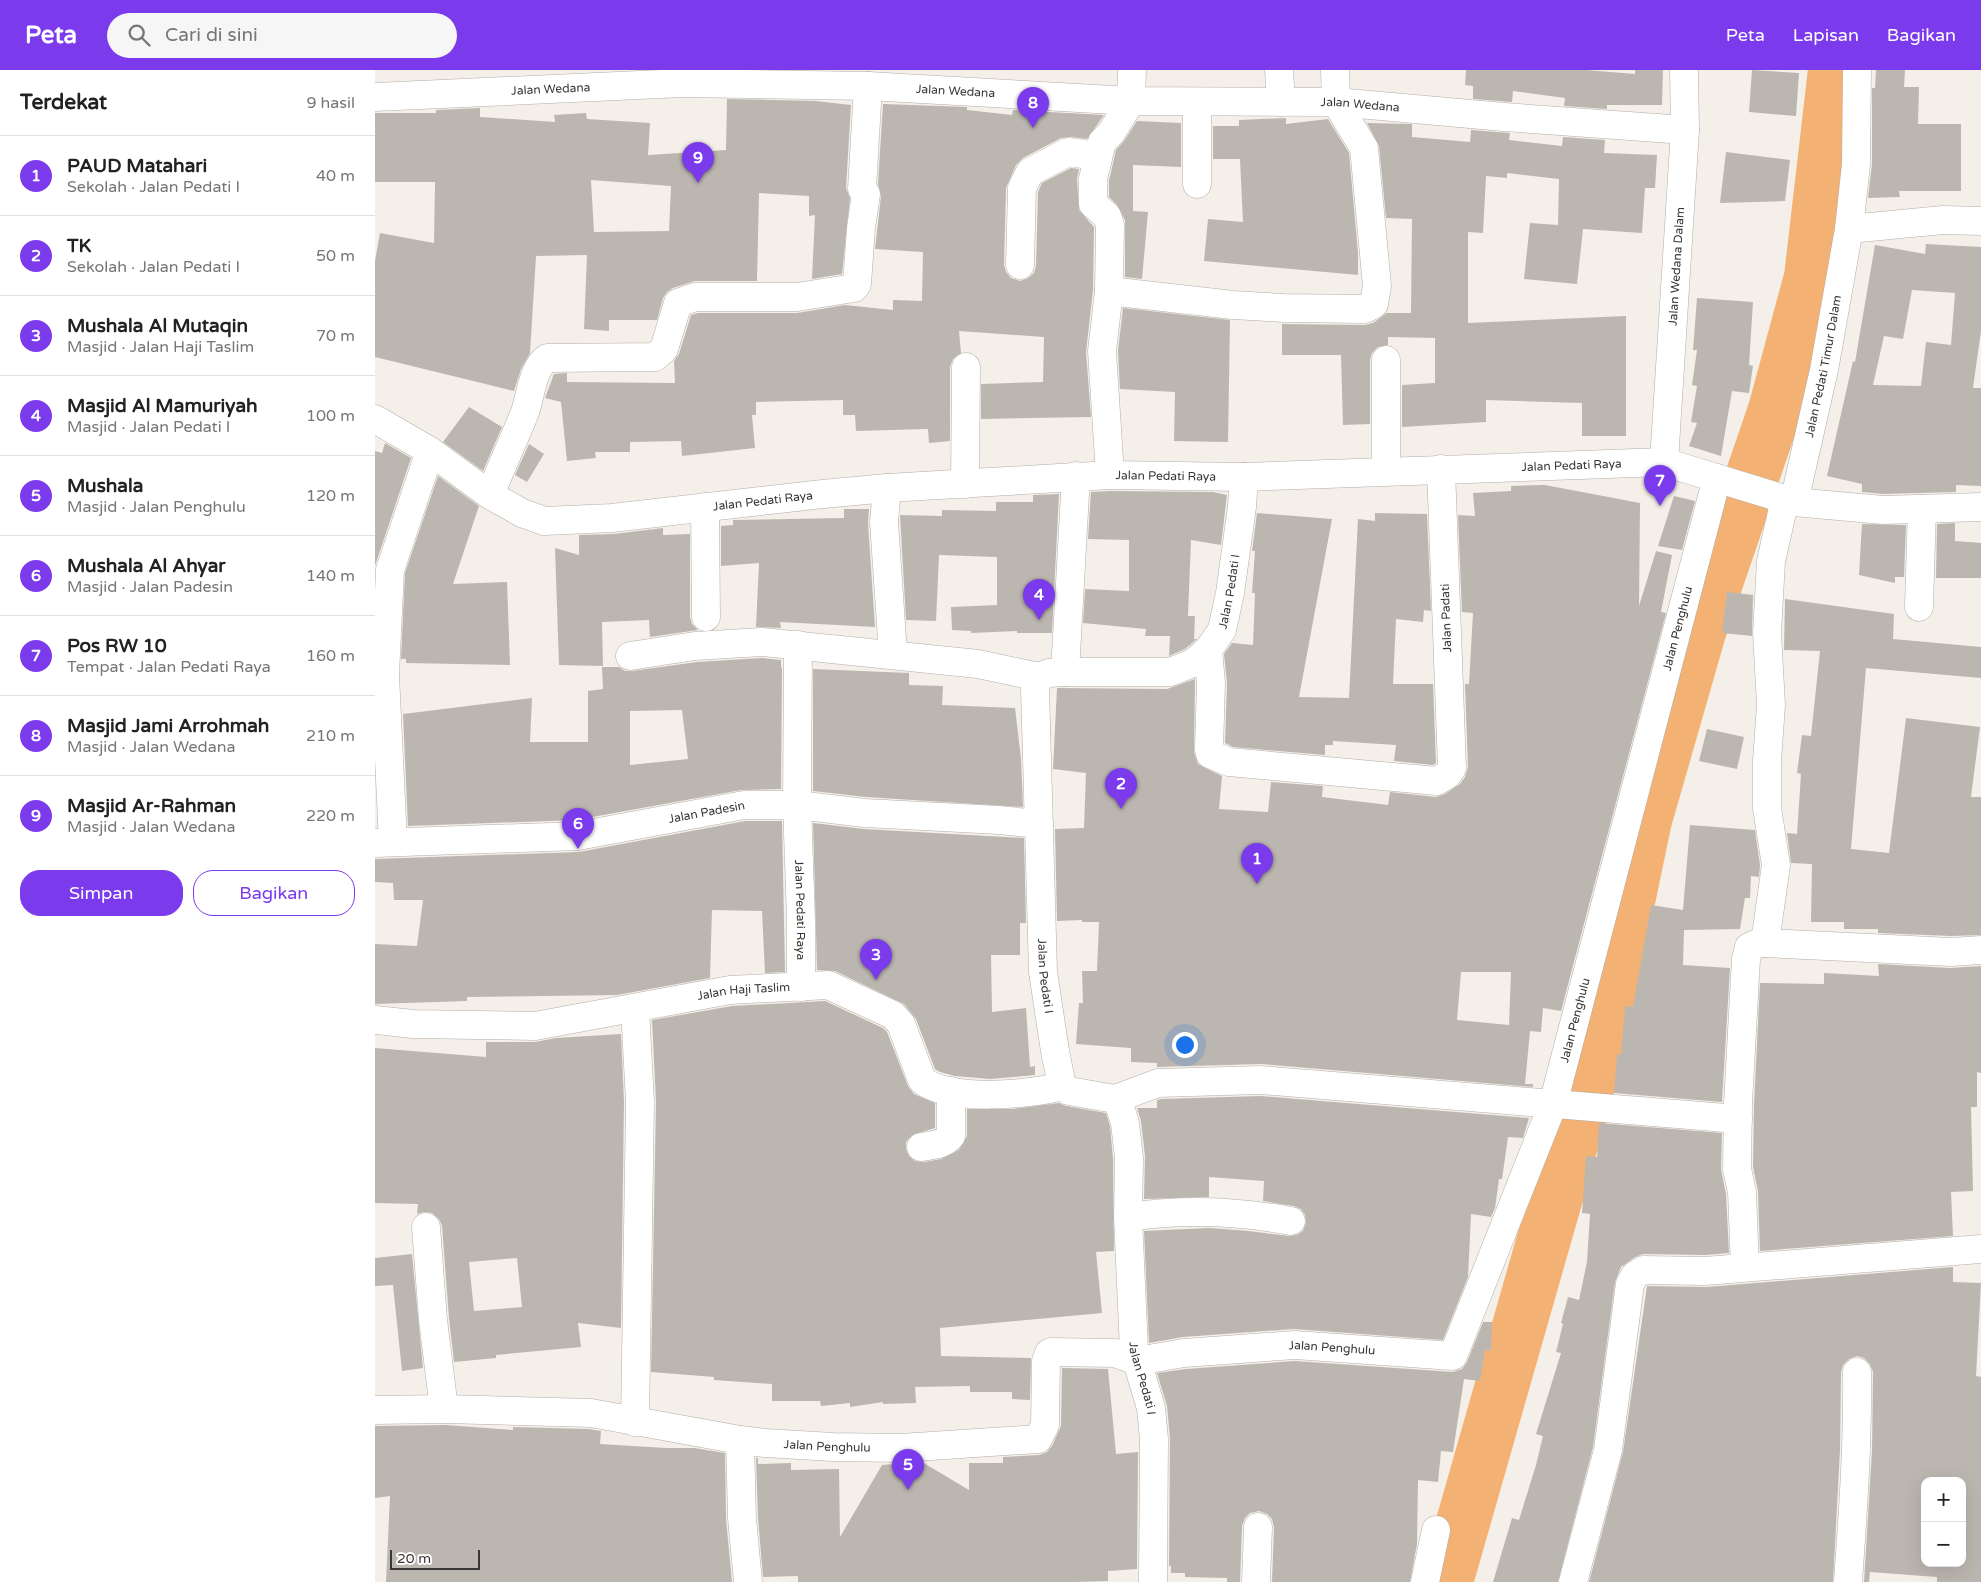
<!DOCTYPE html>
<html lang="id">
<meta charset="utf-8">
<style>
:root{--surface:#fff;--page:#f6f6f6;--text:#222;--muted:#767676;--line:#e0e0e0;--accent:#7c3aed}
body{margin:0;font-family:"Varela Round",sans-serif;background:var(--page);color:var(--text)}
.controls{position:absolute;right:15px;bottom:15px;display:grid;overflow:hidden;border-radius:10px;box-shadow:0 5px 20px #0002}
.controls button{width:45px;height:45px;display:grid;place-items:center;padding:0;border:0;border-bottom:1px solid var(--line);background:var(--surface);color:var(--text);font:25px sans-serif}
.scale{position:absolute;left:15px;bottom:12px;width:90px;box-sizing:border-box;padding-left:5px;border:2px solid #393735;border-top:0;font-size:14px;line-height:18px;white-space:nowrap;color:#393735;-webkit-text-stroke:4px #fefdfc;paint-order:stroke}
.you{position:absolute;left:809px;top:974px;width:18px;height:18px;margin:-12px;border:4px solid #fff;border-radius:50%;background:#1a73e8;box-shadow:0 0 0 8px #1a73e833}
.badge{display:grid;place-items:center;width:32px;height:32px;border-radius:50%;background:var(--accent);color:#fff;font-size:16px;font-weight:700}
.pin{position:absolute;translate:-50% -41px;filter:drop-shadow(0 1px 2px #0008)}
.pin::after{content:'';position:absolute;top:26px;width:18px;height:15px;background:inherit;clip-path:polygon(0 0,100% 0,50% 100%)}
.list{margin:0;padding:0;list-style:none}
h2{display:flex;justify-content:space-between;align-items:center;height:65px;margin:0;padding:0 20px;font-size:21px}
h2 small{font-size:16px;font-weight:400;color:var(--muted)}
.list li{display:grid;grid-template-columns:32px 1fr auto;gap:15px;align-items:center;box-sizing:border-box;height:80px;padding:0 20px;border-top:1px solid var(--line)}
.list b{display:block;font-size:19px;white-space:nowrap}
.list p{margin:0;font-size:16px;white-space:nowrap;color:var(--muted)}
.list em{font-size:16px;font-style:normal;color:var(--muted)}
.actions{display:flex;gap:10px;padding:15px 20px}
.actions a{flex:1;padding:11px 0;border:1px solid var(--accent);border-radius:20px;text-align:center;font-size:18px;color:var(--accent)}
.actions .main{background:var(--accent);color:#fff}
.icon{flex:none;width:28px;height:28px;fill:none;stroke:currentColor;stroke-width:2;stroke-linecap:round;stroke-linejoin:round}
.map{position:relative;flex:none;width:1606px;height:1512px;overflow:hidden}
header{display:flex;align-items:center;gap:30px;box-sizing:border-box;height:70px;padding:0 25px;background:var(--accent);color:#fff}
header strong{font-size:24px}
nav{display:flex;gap:28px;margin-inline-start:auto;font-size:18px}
.search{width:350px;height:45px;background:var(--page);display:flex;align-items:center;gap:12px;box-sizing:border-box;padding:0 18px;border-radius:28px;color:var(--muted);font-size:19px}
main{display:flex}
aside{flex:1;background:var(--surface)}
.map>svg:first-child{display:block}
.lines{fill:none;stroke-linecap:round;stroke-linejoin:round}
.river{stroke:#f3b274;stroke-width:54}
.building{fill:#bcb6b0;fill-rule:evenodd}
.street-casing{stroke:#b3ada8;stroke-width:29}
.secondary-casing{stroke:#b3ada8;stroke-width:29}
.street{stroke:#fff;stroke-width:28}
.secondary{stroke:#fff;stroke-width:28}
.labels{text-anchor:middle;stroke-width:5;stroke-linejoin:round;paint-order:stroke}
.street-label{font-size:12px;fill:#393735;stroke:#fefdfc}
</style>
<header>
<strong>Peta</strong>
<div class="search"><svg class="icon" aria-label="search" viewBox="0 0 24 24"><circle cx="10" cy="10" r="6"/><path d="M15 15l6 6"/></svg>Cari di sini</div>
<nav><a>Peta</a><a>Lapisan</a><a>Bagikan</a></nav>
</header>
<main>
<aside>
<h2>Terdekat<small>9 hasil</small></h2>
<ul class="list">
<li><span class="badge">1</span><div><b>PAUD Matahari</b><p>Sekolah · Jalan Pedati I</p></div><em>40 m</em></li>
<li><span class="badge">2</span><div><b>TK</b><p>Sekolah · Jalan Pedati I</p></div><em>50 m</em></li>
<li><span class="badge">3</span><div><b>Mushala Al Mutaqin</b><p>Masjid · Jalan Haji Taslim</p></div><em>70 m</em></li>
<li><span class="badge">4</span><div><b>Masjid Al Mamuriyah</b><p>Masjid · Jalan Pedati I</p></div><em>100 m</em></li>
<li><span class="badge">5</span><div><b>Mushala</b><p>Masjid · Jalan Penghulu</p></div><em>120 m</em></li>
<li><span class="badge">6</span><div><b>Mushala Al Ahyar</b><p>Masjid · Jalan Padesin</p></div><em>140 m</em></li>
<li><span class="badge">7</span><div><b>Pos RW 10</b><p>Tempat · Jalan Pedati Raya</p></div><em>160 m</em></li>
<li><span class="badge">8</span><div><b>Masjid Jami Arrohmah</b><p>Masjid · Jalan Wedana</p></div><em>210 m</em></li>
<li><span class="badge">9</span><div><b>Masjid Ar-Rahman</b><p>Masjid · Jalan Wedana</p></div><em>220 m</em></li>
</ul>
<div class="actions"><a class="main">Simpan</a><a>Bagikan</a></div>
</aside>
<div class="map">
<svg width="1606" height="1512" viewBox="0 0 1606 1512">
<rect width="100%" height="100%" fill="#f5efe9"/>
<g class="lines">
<!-- river -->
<path class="river" d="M1071 1512 1219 994 1270 750 1324 562 1400 340 1436 207 1460 0"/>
</g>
<!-- building -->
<path class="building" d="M1091 0H1211L1260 4V0H1288L1287 35H1232V39L1189 36 1190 28 1138 21 1137 32 1098 29V16L1090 15Z
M1377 0 1424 3 1421 46 1374 42Z
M1501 0H1530L1529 17H1544L1543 54H1586V121H1524L1525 127 1493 128 1497 94V18H1500Z
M352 29 441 31 476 35 471 118 475 128 467 204 437 209 440 145 434 146V126L384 123 382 211H320L298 218 292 222 288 228 282 250H234V261L209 259 212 185 161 186 155 283 146 299 139 321 0 287V191L5 163 59 173 60 112H0V43H61V40L105 38V47L180 52 179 45 211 43 212 49 275 53 273 85 351 80ZM216 110 296 116 294 161 219 162Z
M508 34 592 37V40L637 45 638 40 729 45 712 69 695 67 686 68 648 88 641 95 631 118 629 195 631 202 636 208 645 211 653 208 659 203 661 196 663 122 667 113 696 98 704 99 702 109 704 140 719 157 718 220 711 282 716 347 606 349V314L668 312 669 267 584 261 586 283 578 289 575 297V371L554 373 553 359 481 361 480 345H468V330L381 332V345H377L380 378 307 386 306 371 255 372V382H220L221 388 192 391 186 332 170 328 179 304 192 303V312L300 313 299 291 304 284 316 245 323 243H422L470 235 518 240V230L547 231 548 182 500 179 506 126 503 114Z
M911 48V54L953 49 974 83 983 183V205L829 191 833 149 868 152 865 89H838V56H864V50Z
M762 51 806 53V97L758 95V141L773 142 767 209 750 207V150L742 135 734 127V111L741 80 749 71Z
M992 53 1037 54V67L1095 72 1096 60 1135 63 1134 70 1187 76 1188 67 1230 70 1229 83 1282 85 1280 118H1270L1267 163 1208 159 1202 214 1149 209 1155 153 1183 155 1184 109 1132 103V108L1111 106 1108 163 1093 162V253L1251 246V366H1207V333L1111 330V352L1027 357V315L1060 313V268L1013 267V275L1003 277 997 283 995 290V354L968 355 966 285H907V254L990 255 998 253 1012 243H1036L1037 149 1011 148 1004 76Z
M1351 82 1415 90 1410 131 1345 133Z
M1551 174 1606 177V261L1598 318H1606V416L1581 415V422L1508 424 1487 422V414L1452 406 1478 291 1480 292 1500 175 1550 184ZM1537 220 1580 223 1576 275 1551 272 1546 316 1498 315 1509 266 1528 269Z
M1322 228 1378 232 1374 295 1378 296 1374 323 1357 321 1346 386 1314 376 1322 353 1316 352 1322 316 1317 315 1322 280H1318Z
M748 238 855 250 853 372 799 371 800 322 745 319 743 281Z
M94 337 127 357 108 401 68 372Z
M10 373 36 388 0 496V381L7 383Z
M154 374 169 384 152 412 140 405Z
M63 406 104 436 78 514 132 512 135 595 31 593V589H26L30 503Z
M1170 415 1265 433 1264 536 1281 481 1297 485 1286 542 1291 543 1186 941 1168 938 1166 962 1155 961 1150 1014H1158V1017L886 994 782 997V993L756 992V978L701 974 704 933H708L707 901H722L724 852H707V850L682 851 680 759 709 758 711 703 678 699 682 618 792 619 820 609 819 682 823 694 847 706 844 739 893 742 896 712 948 716 947 727 1013 735 1015 722 1061 727 1070 724 1085 714 1090 707 1093 697 1090 614H1094L1098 543 1087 542 1083 445 1100 446 1098 423 1136 421V416ZM1086 902H1136L1134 955 1082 950Z
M735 421 838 422 852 425 846 475 816 470 813 546H820L819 569H822L810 579 794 586 795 566H770L771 559 708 553 710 519 754 521V470L713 469 716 422Z
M684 424 677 563H642V561L596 563V561L577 560 576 537 622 535V487L564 485 561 551 531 550 525 445 567 446V440L621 441V432H658V425Z
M1299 426 1320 431 1307 480 1283 476Z
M469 439H494L493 453 500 557 405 552 406 558 381 557 384 493 346 496V456L358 455V450L469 448Z
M882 443 957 449 924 627 974 628 983 449 1000 451V443L1052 444 1056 541 1049 540 1048 552 1021 549 1018 614H1058L1061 693 1058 695 1019 691 1021 675 958 671V675H950V685L858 677 850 673 852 613 849 584 857 573 878 575 880 523H877L880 481H877Z
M1580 453V471L1606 473V508H1561L1562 454Z
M1487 454 1531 455 1529 507H1520V513L1484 505Z
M288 458V465L315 464V547L317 554 323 560 275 567 274 550 227 552 228 596 184 595 180 478 204 485V465L239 464Z
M1352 522 1378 525 1377 566 1347 563Z
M1410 529 1519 544 1518 569 1606 577V608L1491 598 1476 779 1514 783 1531 648 1605 657 1596 727H1606V865L1576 866 1503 863V859H1469V852H1436L1437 794 1416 793 1412 763 1422 764 1426 704 1422 703 1427 665 1436 666 1445 581 1409 580Z
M387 588 406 590V597L407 598 406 719 366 720 201 750 33 756 28 644 157 628 155 672H213V621L228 619 227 597H244L250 601H257L322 592ZM307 640 313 689 255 695V641Z
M438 599 534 603V615L568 616 567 635 640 638 646 689 648 737 491 727 438 721Z
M1332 659 1369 667 1362 699 1324 691Z
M370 751H407L410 902 390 903 387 841 337 840 335 908 242 925 92 927V931L0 934V874L42 876 48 830H19L18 813 0 812V789L204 782Z
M438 753 489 759 649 768 651 853H645V885H616L617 942 651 938 655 997 660 996V1005L615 1009 580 1006 565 1002 560 999 541 949 529 934 460 901 442 900Z
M1315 755 1380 760 1385 795 1384 807 1376 806 1375 828H1370L1365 859 1309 860 1308 895 1355 898 1347 1032 1239 1023 1242 984 1246 985 1250 936 1258 937 1276 835 1308 840Z
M1503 894 1575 898 1606 896V1003L1602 1002V1037H1596L1598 1121 1576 1122 1578 1166 1385 1181 1383 1121 1378 1097 1379 1035 1385 913 1449 914V903L1504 906Z
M450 931 508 958 512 962 533 1016 539 1024 560 1033V1058L537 1065 531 1072V1079L534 1086 540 1091 549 1092 566 1089 584 1080 592 1066V1039H637L684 1033 691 1036 731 1043 735 1056 738 1089 739 1181 721 1182 727 1243 565 1258 566 1286 656 1288 655 1330 637 1329V1322H595V1316L540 1317 541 1333 508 1334V1332L475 1337V1333L446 1336 445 1331H397V1314L339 1310V1307L276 1302 281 1032 277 950 357 936Z
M246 964 249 1032 246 1258 203 1253 206 1277 121 1285V1288L79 1292 74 1248 67 1156 64 1149 57 1143 49 1142 42 1144 43 1134 0 1133V978L111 987V972H160L181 968ZM142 1188 147 1237 99 1241 94 1192Z
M885 1026 1154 1048 1148 1068 1133 1067 1127 1109H1124L1120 1138 1116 1147 1096 1144 1093 1207 1068 1270 919 1259 808 1267 774 1273 769 1161 834 1158 874 1161 914 1166 922 1165 928 1161 931 1153 930 1145 926 1139 919 1136 888 1131 889 1111 834 1107V1127L769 1129 770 1086 766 1051 762 1038H782V1030L786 1029Z
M1224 1053 1347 1063 1346 1099 1351 1124 1354 1183 1330 1185 1268 1184 1260 1187 1246 1197 1240 1212 1218 1377 1183 1512H1118L1137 1448 1144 1450 1161 1395 1168 1366 1161 1364 1186 1283 1181 1282 1188 1254 1186 1253 1193 1227 1204 1230 1212 1192 1215 1144 1207 1143 1211 1086 1222 1087Z
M37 1184 48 1298 27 1301 18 1215 0 1216V1188Z
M1578 1197V1212L1606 1213 1601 1306 1606 1307V1512H1562V1507L1495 1502 1494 1512H1489L1497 1381 1498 1302 1495 1294 1489 1288 1482 1286 1474 1289 1468 1295 1466 1302 1465 1380 1458 1512H1214L1248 1382 1272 1216 1331 1217ZM1550 1411H1587V1493H1550Z
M1108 1252H1117L1116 1281 1110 1280 1105 1311 1089 1309 1078 1382 1066 1381 1063 1412 1043 1410 1042 1474 1035 1512H897L899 1457 897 1449 892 1444 884 1441 875 1443 870 1448 867 1456 865 1512H852V1508L810 1507V1503H796V1496H794L795 1368 792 1336 782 1303 811 1299 920 1291 1078 1302 1087 1299 1092 1292Z
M687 1298 733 1299 741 1384 763 1382 762 1499 733 1501V1511L700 1512H423V1506L388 1507 383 1447 381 1388H383V1394L416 1393V1400L464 1399 465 1467 507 1395 547 1392 594 1420V1393H628V1387L664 1385 672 1382 677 1376 686 1356Z
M71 1355 138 1360V1357L214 1359 226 1361 225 1374 291 1378H319L350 1383 351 1449 357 1512H11L15 1426 0 1428V1356Z"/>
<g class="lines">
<defs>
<g id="street">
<path d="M904 0 906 32"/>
<path id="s1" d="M0 27 308 13 493 16 756 31 961 32 1129 47 1310 60"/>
<path d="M822 114V32"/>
<path d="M1474 159 1568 150 1606 151"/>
<path d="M645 195 647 118 655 102 693 82 723 86"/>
<path d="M734 221 735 155 732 146 718 134V109L727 72 736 63 756 31 757 0"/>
<path id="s2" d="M1289 392 1310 60 1309 0"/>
<path d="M1011 401V290"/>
<path d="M735 405 727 281 734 221 858 235 909 238 990 239 999 234 1002 216 989 78 961 32 960 0"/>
<path d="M590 414 591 297"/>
<path d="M512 418 509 452 518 584"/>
<path d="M115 425C126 397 139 370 150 342 156 325 157 299 172 288L280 287 289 279 303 233 320 227H422L479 218 482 214 486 158 491 124 487 119 493 16"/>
<path id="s3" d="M1419 432 1449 300 1474 159 1481 94 1482 0"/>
<path d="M330 437 331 547"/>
<path d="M1544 537 1547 439"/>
<path id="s4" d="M423 575 422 735 426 849V917"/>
<path d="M833 580 836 613 834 679 835 684 854 692 1062 711 1072 705 1077 698 1066 399"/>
<path d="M255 586 320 576 387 572 603 594 664 607"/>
<path d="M690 602 701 406"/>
<path id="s5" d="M664 607 660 618 668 902 680 981 687 1016 694 1021 740 1029 744 1034 750 1053 754 1088 753 1147 759 1281 776 1338 779 1369 778 1512"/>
<path id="s6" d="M664 607 674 603 690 602H795L818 593 833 580 847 560 855 523 867 437 869 407"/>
<path d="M18 772 10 605 15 500 55 381"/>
<path id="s7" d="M0 773 203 766 369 735H422L490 743 624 750 664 754"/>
<path d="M1390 873 1401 795 1392 738V691L1396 635 1392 563 1396 491 1410 429"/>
<path id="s8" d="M0 950 38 954 160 956 355 920 453 915 518 945 526 954 547 1010C573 1032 656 1025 687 1016"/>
<path d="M740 1029 783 1013 885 1010 1363 1049"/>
<path d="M546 1077C557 1075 569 1075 576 1066V1021"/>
<path d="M753 1147C807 1139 862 1141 916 1151"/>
<path d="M51 1157 58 1250 69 1339"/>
<path d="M1370 1197 1367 1122 1362 1099 1363 1034 1371 889 1374 877 1383 873H1390L1576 882 1606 880"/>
<path id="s9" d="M0 1340 69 1339 216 1343 365 1370 390 1373 458 1377 526 1378 663 1369 670 1355 671 1291 674 1283 676 1282 740 1283 762 1291 809 1283 920 1275 1078 1286 1178 1034 1342 408"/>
<path d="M260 1352 265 1032 260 938"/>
<path d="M365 1370 367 1448 373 1512"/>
<path d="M881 1512 883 1457"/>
<path d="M1050 1512 1061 1460"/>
<path d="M1198 1512 1233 1380 1255 1214 1260 1205 1268 1200 1330 1201 1606 1179"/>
<path d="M1473 1512C1478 1442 1483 1372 1482 1302"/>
</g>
<g id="secondary">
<path id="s10" d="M0 349 55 381 115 425 147 443 169 451 237 448 448 424 512 418 735 405 869 407 1289 392 1419 432 1508 440 1606 437"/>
</g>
</defs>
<!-- street casing -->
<use href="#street" class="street-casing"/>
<!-- secondary casing -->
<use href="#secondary" class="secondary-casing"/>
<!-- street -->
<use href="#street" class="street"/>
<!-- secondary -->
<use href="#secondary" class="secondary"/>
</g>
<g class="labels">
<!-- street labels -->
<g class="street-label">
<text dy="4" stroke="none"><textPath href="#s1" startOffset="176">Jalan Wedana</textPath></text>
<text dy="4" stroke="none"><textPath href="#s1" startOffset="581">Jalan Wedana</textPath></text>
<text dy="4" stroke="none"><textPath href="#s1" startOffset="986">Jalan Wedana</textPath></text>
<text dy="4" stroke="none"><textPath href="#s2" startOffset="196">Jalan Wedana Dalam</textPath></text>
<text dy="4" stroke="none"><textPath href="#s3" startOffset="139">Jalan Pedati Timur Dalam</textPath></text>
<text dy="4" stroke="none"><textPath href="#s10" startOffset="1228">Jalan Pedati Raya</textPath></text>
<text dy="4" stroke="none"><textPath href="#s10" startOffset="822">Jalan Pedati Raya</textPath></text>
<text dy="4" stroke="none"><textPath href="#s10" startOffset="418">Jalan Pedati Raya</textPath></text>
<text dy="4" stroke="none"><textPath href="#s6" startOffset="240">Jalan Pedati I</textPath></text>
<text transform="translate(1071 548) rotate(-92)" y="4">Jalan Padati</text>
<text dy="4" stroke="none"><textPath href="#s9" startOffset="1924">Jalan Penghulu</textPath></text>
<text dy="4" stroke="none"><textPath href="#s7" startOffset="334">Jalan Padesin</textPath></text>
<text dy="4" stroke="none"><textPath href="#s4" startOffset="265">Jalan Pedati Raya</textPath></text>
<text dy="4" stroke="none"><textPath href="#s5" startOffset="300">Jalan Pedati I</textPath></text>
<text dy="4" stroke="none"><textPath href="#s8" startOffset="372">Jalan Haji Taslim</textPath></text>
<text dy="4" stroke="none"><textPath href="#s9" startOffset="1519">Jalan Penghulu</textPath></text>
<text dy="4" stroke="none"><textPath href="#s9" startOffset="1040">Jalan Penghulu</textPath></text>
<text dy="4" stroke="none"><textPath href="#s5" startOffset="750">Jalan Pedati I</textPath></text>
<text dy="4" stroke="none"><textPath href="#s9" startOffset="455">Jalan Penghulu</textPath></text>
</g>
</g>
</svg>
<div class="controls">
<button>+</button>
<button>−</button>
</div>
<div class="scale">20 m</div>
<div class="you"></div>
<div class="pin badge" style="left:882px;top:814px">1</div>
<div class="pin badge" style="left:746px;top:739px">2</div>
<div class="pin badge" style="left:501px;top:910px">3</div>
<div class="pin badge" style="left:664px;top:550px">4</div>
<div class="pin badge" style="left:533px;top:1420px">5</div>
<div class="pin badge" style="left:203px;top:779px">6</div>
<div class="pin badge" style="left:1285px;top:436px">7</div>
<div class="pin badge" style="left:658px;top:58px">8</div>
<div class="pin badge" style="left:323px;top:113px">9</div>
</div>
</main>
